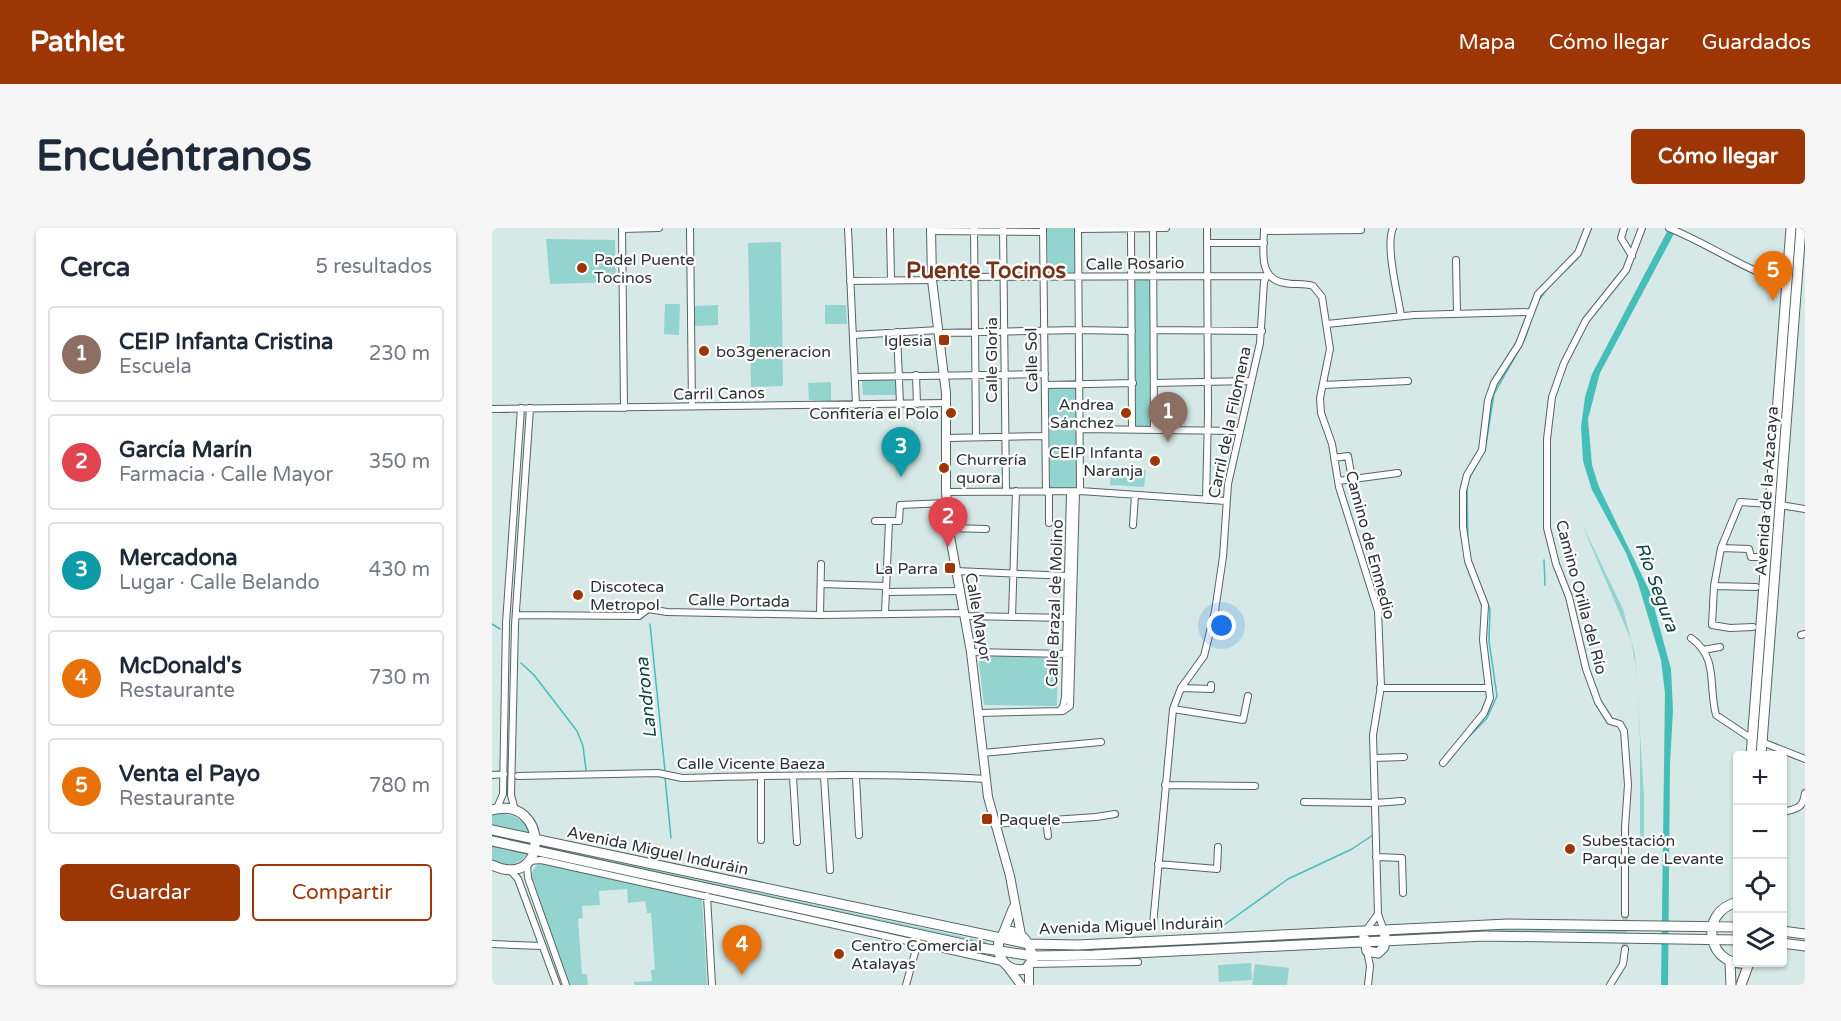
<!DOCTYPE html>
<html lang="es">
<meta charset="utf-8">
<style>
:root{--surface:#fff;--page:#f6f6f7;--text:#1f2937;--muted:#747a83;--line:#e0e1e3;--accent:#9c3705}
body{margin:0;font-family:"Varela Round",sans-serif;background:var(--page);color:var(--text)}
.controls{position:absolute;right:18px;bottom:18px;display:grid;overflow:hidden;border-radius:6px;box-shadow:0 2px 4px #0004}
.controls button{width:54px;height:54px;display:grid;place-items:center;padding:0;border:0;border-bottom:2px solid var(--line);background:var(--surface);color:var(--text);font:30px sans-serif}
.you{position:absolute;left:730px;top:398px;width:21px;height:21px;margin:-15px;border:4px solid #fff;border-radius:50%;background:#1a73e8;box-shadow:0 0 0 9px #1a73e833}
.badge{display:grid;place-items:center;width:39px;height:39px;border-radius:50%;background:var(--accent);color:#fff;font-size:20px;font-weight:700}
.pin{position:absolute;translate:-50% -50px;filter:drop-shadow(0 2px 3px #0008)}
.pin::after{content:'';position:absolute;top:32px;width:21px;height:18px;background:inherit;clip-path:polygon(0 0,100% 0,50% 100%)}
.list{margin:0;padding:0;list-style:none}
h2{display:flex;justify-content:space-between;align-items:center;height:78px;margin:0;padding:0 24px;font-size:26px}
h2 small{font-size:20px;font-weight:400;color:var(--muted)}
.list li{display:grid;grid-template-columns:39px 1fr auto;gap:18px;align-items:center;box-sizing:border-box;height:96px;margin:0 12px 12px;padding:0 12px;border:2px solid var(--line);border-radius:6px}
.list b{display:block;font-size:22px;white-space:nowrap}
.list p{margin:0;font-size:20px;white-space:nowrap;color:var(--muted)}
.list em{font-size:20px;font-style:normal;color:var(--muted)}
.actions{display:flex;gap:12px;padding:18px 24px}
.actions a{flex:1;padding:14px 0;border:2px solid var(--accent);border-radius:6px;text-align:center;font-size:21px;color:var(--accent)}
.actions .main{background:var(--accent);color:#fff}
.icon{flex:none;width:33px;height:33px;fill:none;stroke:currentColor;stroke-width:2;stroke-linecap:round;stroke-linejoin:round}
.map{position:relative;flex:none;width:1313px;height:757px;overflow:hidden;border-radius:6px}
header{display:flex;align-items:center;gap:36px;box-sizing:border-box;height:84px;padding:0 30px;background:var(--accent);color:#fff}
header strong{font-size:28px}
nav{display:flex;gap:33px;margin-inline-start:auto;font-size:21px}
.intro{display:flex;align-items:center;justify-content:space-between;box-sizing:border-box;height:144px;padding:0 36px}
h1{margin:0;font-size:42px}
.button{padding:15px 27px;border-radius:6px;background:var(--accent);color:#fff;font-size:21px;font-weight:700}
main{display:flex;gap:36px;padding:0 36px}
aside{flex:1;background:var(--surface);border-radius:6px;box-shadow:0 2px 4px #0004}
.map>svg:first-child{display:block}
.green{fill:#94d4cf}
.water{fill:#45beb9}
.lines{fill:none;stroke-linecap:round;stroke-linejoin:round}
.stream{stroke:#45beb9;stroke-width:1.5}
.minor-tunnel{stroke:#b4c5c3;stroke-width:6;stroke-dasharray:6 3;stroke-linecap:butt}
.minor-casing{stroke:#546563;stroke-width:8}
.secondary-casing{stroke:#546563;stroke-width:10}
.primary-casing{stroke:#546563;stroke-width:11}
.minor{stroke:#fff;stroke-width:6}
.secondary{stroke:#fff;stroke-width:8}
.primary{stroke:#fff;stroke-width:9}
.poi-dot{fill:#9c3705;stroke:#fff;stroke-width:2}
.labels{text-anchor:middle;stroke-width:4.5;stroke-linejoin:round;paint-order:stroke}
.poi-label{font-size:16px;fill:#2c3433;stroke:#fff;text-anchor:start}
.street-label{font-size:16px;fill:#2c3433;stroke:#fff}
.water-label{font-size:18px;font-style:italic;fill:#0c4341;stroke:#fff}
.district-label{font-size:22px;font-weight:bold;fill:#75331a;stroke:#fff}
</style>
<header>
<strong>Pathlet</strong>
<nav><a>Mapa</a><a>Cómo llegar</a><a>Guardados</a></nav>
</header>
<div class="intro"><h1>Encuéntranos</h1><a class="button">Cómo llegar</a></div>
<main>
<aside>
<h2>Cerca<small>5 resultados</small></h2>
<ul class="list">
<li><span class="badge" style="background:#8d6e63">1</span><div><b>CEIP Infanta Cristina</b><p>Escuela</p></div><em>230 m</em></li>
<li><span class="badge" style="background:#e0444e">2</span><div><b>García Marín</b><p>Farmacia · Calle Mayor</p></div><em>350 m</em></li>
<li><span class="badge" style="background:#0f9aa8">3</span><div><b>Mercadona</b><p>Lugar · Calle Belando</p></div><em>430 m</em></li>
<li><span class="badge" style="background:#e8710a">4</span><div><b>McDonald's</b><p>Restaurante</p></div><em>730 m</em></li>
<li><span class="badge" style="background:#e8710a">5</span><div><b>Venta el Payo</b><p>Restaurante</p></div><em>780 m</em></li>
</ul>
<div class="actions"><a class="main">Guardar</a><a>Compartir</a></div>
</aside>
<div class="map">
<svg width="1313" height="757" viewBox="0 0 1313 757">
<rect width="100%" height="100%" fill="#d6e9e7"/>
<!-- green -->
<path class="green" d="M555 0H582V46H556Z
M54 11 123 12 124 54 58 56Z
M289 14 291 158 259 159 256 15Z
M658 51 660 199H644L642 52Z
M173 76H188L187 107 172 106Z
M226 77V97L203 98V78Z
M333 77H354L355 96H333Z
M370 152H405L406 167H371Z
M339 154V173L317 172 316 155Z
M584 157 585 260H558L557 158Z
M619 240 654 242 652 259 618 257Z
M1089 294 1131 381 1143 427 1152 568V617H1148V512L1144 440 1139 412Z
M486 427 566 430 565 478 492 477Z
M4 585C18 586 33 590 38 605L0 598V587Z
M0 618 35 625C27 639 12 639 0 631Z
M53 618 69 622 495 714V717L52 621Z
M47 634 210 671 215 757H142V754L160 753 159 742 163 741 159 685H155L153 673 136 675 135 661 107 663 108 677 90 678 91 690 86 691 90 746H95L96 757H78L38 647Z
M1135 699V706L1073 703 896 707V703Z
M864 707 862 709 564 725 565 721Z
M759 735 760 752 727 754 726 737Z
M763 736 797 740 795 757H760Z"/>
<!-- water -->
<path class="water" d="M1177 0H1185L1108 145 1096 191 1100 237 1107 259 1158 364 1179 441 1181 482 1178 536 1176 757H1169L1173 465 1169 432 1146 355 1134 325 1100 262 1091 233 1089 199 1093 169 1100 146Z"/>
<g class="lines">
<!-- stream -->
<path class="stream" d="M1090 23 1099 0
M1073 43 1086 30
M1047 72 1055 61
M994 216 1002 166 1033 111 1037 99
M977 251 986 234
M975 259 976 317
M1052 332 1053 357
M0 396 8 401
M158 396 173 543
M29 435 42 447 85 503 91 518 94 542
M968 518 995 490 1005 468 997 413 998 381 994 372
M173 549 179 610
M725 702 796 651 860 621 881 607"/>
<!-- minor-tunnel -->
<path class="minor-tunnel" d="M1133 721V686"/>
<defs>
<path id="minor" d="M130 0 132 180
M198 0 200 179
M356 0 364 177
M398 0 399 52
M482 0 484 207
M511 0 514 263
M551 0 554 264
M586 0 588 263
M639 0 640 201
M661 0 662 201
M772 0C772 21 765 51 793 55 802 57 812 55 821 58L830 69 838 121 828 170 829 185 840 216 847 259 886 383 889 458 881 507 886 686 891 700
M901 0C893 18 906 67 909 88
M1132 0 1129 10 1140 28
M1177 0C1219 17 1251 41 1295 56
M130 1 167 0
M586 1 674 0
M439 3 551 4
M772 3 869 2
M715 15H772
M964 32 965 86
M439 49 775 48
M358 53 440 52
M835 96 922 87 1038 84
M662 102 770 103
M405 104 408 176
M448 105 586 102 640 103
M361 107 447 102
M424 147 425 176
M363 149 553 146
M662 155 758 153
M554 157 641 155
M831 157 916 153
M0 181 455 175
M587 201 747 203
M455 210 553 208
M842 230 856 228 860 251
M846 253 906 245
M454 264 588 263 734 273
M714 272 716 186 715 0
M1288 277 1313 281
M383 293H407L408 277 454 275
M557 295V264
M641 297 643 267
M456 300 494 301
M1229 320 1257 321 1259 329H1266
M464 343 578 348
M329 356 394 358
M1222 358 1220 397 1238 400 1261 399
M1264 359 1222 358 1229 320 1248 274 1278 276
M394 364 469 363
M393 385 397 293
M24 387 147 388 156 381 175 384 328 387 473 385
M328 387 329 336
M473 388 577 390
M520 389 524 263
M1309 407 1313 406
M1199 410C1227 430 1216 458 1224 487L1260 511
M1211 422 1228 419
M479 424 578 426
M689 460 719 461V457
M888 460H997
M681 481 751 492 756 468
M567 483 571 479 573 469 578 265
M487 485 571 483 578 478 584 264
M1270 514 1313 531
M490 525 609 514
M882 530 912 529
M951 535 992 485 998 470 991 412 993 377 976 333 971 299V263L975 247 990 222 996 172 1002 155 1027 116 1046 66 1086 25 1096 0
M0 547 12 546
M26 548 166 545 190 550C290 547 394 545 493 551
M269 549V612
M301 549 305 614
M332 549 338 642
M364 549 367 607
M673 557 763 558
M812 574 883 575 910 573
M5 580 11 566 14 395 29 180
M23 583 19 567 23 397 38 180
M1295 583C1308 580 1311 578 1313 565
M554 591 556 608
M502 596 604 589 623 586
M884 629 910 630 911 665
M38 633 49 632 510 734
M35 636 36 650 74 757
M666 636 725 641 726 619
M18 642 26 651 65 757
M215 668 220 757
M1133 686V599L1136 557 1132 503 1128 496 1118 493 1106 474 1094 441 1077 369 1064 336 1055 300V211L1060 169 1072 135 1094 92 1134 42 1150 0
M661 697 681 481 689 460 712 428 723 383 731 329 736 256 768 115 772 54 775 47
M875 701 886 686
M0 716 50 718
M875 723 878 738 876 757
M539 736 646 734
M414 757 426 714
M1118 757 1131 736 1133 721"/>
<path id="secondary" d="M439 0 440 52 454 165V264L457 303 479 424 496 569 518 648 529 707
M511 705 521 680
M515 738 529 757
M537 757V738"/>
<path id="primary" d="M1259 528 1299 0
M1269 528 1309 0
M0 582C57 566 58 664 0 637
M0 602 537 716 585 717 1016 696 1246 699
M0 613 489 720 541 728 602 727 993 708 1246 712
M1246 674C1203 684 1217 744 1259 734
M517 703C532 705 539 717 541 731L534 741C514 745 504 729 507 712Z
M1290 703 1313 706
M872 709 875 723 886 725 892 719 893 705
M1290 715 1313 718
M1238 734 1239 757
M1249 757 1257 735"/>
</defs>
<!-- minor casing -->
<use href="#minor" class="minor-casing"/>
<!-- secondary casing -->
<use href="#secondary" class="secondary-casing"/>
<!-- primary casing -->
<use href="#primary" class="primary-casing"/>
<!-- minor -->
<use href="#minor" class="minor"/>
<!-- secondary -->
<use href="#secondary" class="secondary"/>
<!-- primary -->
<use href="#primary" class="primary"/>
</g>
<!-- markers -->
<g class="poi-dot">
<circle cx="90" cy="40" r="6"/>
<rect x="446" y="106" width="12" height="12" rx="3"/>
<circle cx="212" cy="123" r="6"/>
<circle cx="459" cy="185" r="6"/>
<circle cx="634" cy="185" r="6"/>
<circle cx="663" cy="233" r="6"/>
<circle cx="452" cy="240" r="6"/>
<rect x="452" y="334" width="12" height="12" rx="3"/>
<circle cx="86" cy="367" r="6"/>
<rect x="489" y="585" width="12" height="12" rx="3"/>
<circle cx="1078" cy="621" r="6"/>
<circle cx="347" cy="726" r="6"/>
</g>
<g class="labels">
<!-- poi labels -->
<g class="poi-label">
<text x="102" y="37">Padel Puente<tspan x="102" dy="18">Tocinos</tspan></text>
<text x="440" y="118" text-anchor="end">Iglesia</text>
<text x="224" y="129">bo3generacion</text>
<text x="622" y="182" text-anchor="end">Andrea<tspan x="622" dy="18">Sánchez</tspan></text>
<text x="447" y="191" text-anchor="end">Confitería el Polo</text>
<text x="651" y="230" text-anchor="end">CEIP Infanta<tspan x="651" dy="18">Naranja</tspan></text>
<text x="464" y="237">Churrería<tspan x="464" dy="18">quora</tspan></text>
<text x="446" y="346" text-anchor="end">La Parra</text>
<text x="98" y="364">Discoteca<tspan x="98" dy="18">Metropol</tspan></text>
<text x="507" y="597">Paquele</text>
<text x="1090" y="618">Subestación<tspan x="1090" dy="18">Parque de Levante</tspan></text>
<text x="359" y="723">Centro Comercial<tspan x="359" dy="18">Atalayas</tspan></text>
</g>
<!-- street labels -->
<g class="street-label">
<text transform="translate(643 35) rotate(-1)" y="6">Calle Rosario</text>
<text transform="translate(499 132) rotate(-90)" y="6">Calle Gloria</text>
<text transform="translate(539 132) rotate(-91)" y="6">Calle Sol</text>
<text transform="translate(227 165) rotate(-1)" y="6">Carril Canos</text>
<text transform="translate(737 194) rotate(-78)" y="6">Carril de la Filomena</text>
<text transform="translate(1274 263) rotate(-86)" y="6">Avenida de la Azacaya</text>
<text transform="translate(879 317) rotate(75)" y="6">Camino de Enmedio</text>
<text transform="translate(1090 369) rotate(75)" y="6">Camino Orilla del Río</text>
<text transform="translate(247 372) rotate(1)" y="6">Calle Portada</text>
<text transform="translate(562 375) rotate(-88)" y="6">Calle Brazal de Molino</text>
<text transform="translate(487 389) rotate(80)" y="6">Calle Mayor</text>
<text x="259" y="541">Calle Vicente Baeza</text>
<text transform="translate(166 622) rotate(12)" y="6">Avenida Miguel Induráin</text>
<text transform="translate(639 697) rotate(-2)" y="6">Avenida Miguel Induráin</text>
</g>
<!-- water labels -->
<g class="water-label">
<text transform="translate(1165 359) rotate(70)" y="6">Río Segura</text>
<text transform="translate(154 470) rotate(-96)" y="6">Landrona</text>
</g>
<!-- district labels -->
<g class="district-label">
<text x="494" y="50">Puente Tocinos</text>
</g>
</g>
</svg>
<div class="controls">
<button>+</button>
<button>−</button>
<button><svg class="icon" aria-label="locate" viewBox="0 0 24 24"><circle cx="12" cy="12" r="6"/><path d="M12 2v4M12 18v4M2 12h4M18 12h4"/></svg></button>
<button><svg class="icon" aria-label="layers" viewBox="0 0 24 24"><path d="M12 4l9 5-9 5-9-5zM3 14l9 5 9-5"/></svg></button>
</div>
<div class="you"></div>
<div class="pin badge" style="left:676px;top:214px;background:#8d6e63">1</div>
<div class="pin badge" style="left:456px;top:319px;background:#e0444e">2</div>
<div class="pin badge" style="left:409px;top:249px;background:#0f9aa8">3</div>
<div class="pin badge" style="left:250px;top:747px;background:#e8710a">4</div>
<div class="pin badge" style="left:1281px;top:73px;background:#e8710a">5</div>
</div>
</main>
